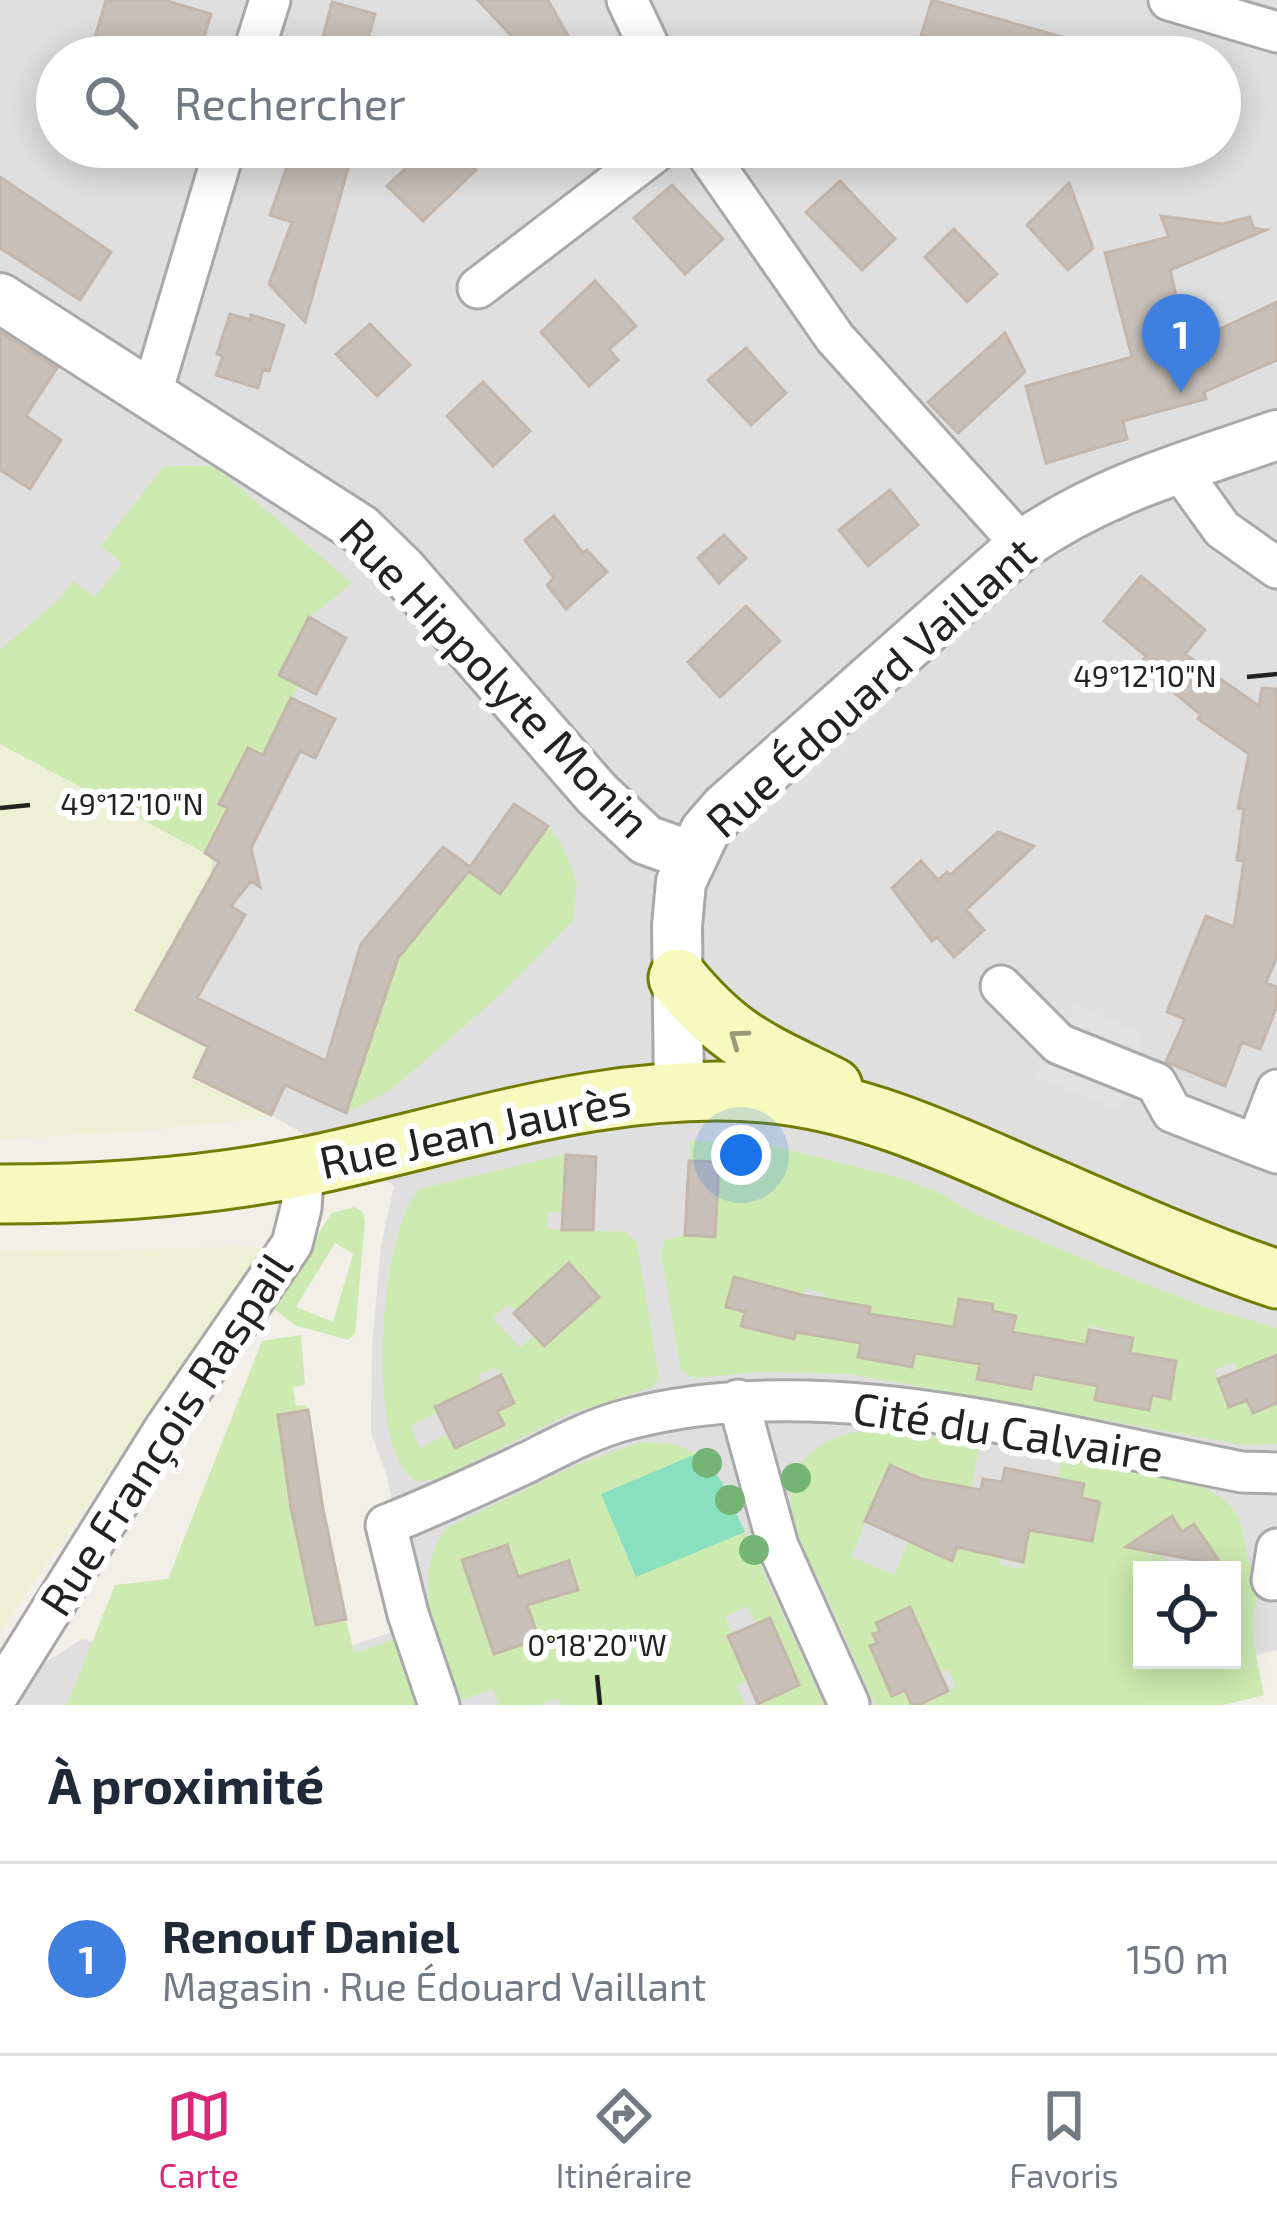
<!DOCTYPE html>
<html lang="fr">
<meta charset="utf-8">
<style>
:root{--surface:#fff;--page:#f2f2f3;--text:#1f2937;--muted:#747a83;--line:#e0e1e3;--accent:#db2777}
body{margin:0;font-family:"Exo 2",sans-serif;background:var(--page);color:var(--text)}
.controls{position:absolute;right:36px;bottom:36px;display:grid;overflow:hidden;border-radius:0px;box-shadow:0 6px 30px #0003}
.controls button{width:108px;height:108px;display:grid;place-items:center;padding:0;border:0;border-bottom:3px solid var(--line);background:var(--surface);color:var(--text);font:60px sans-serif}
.you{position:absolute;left:741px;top:1155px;width:42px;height:42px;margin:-30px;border:9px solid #fff;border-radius:50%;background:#1a73e8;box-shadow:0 0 0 18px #1a73e833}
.badge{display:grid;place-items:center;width:78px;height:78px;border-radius:50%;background:var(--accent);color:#fff;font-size:39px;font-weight:700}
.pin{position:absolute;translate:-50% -99px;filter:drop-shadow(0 3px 6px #0008)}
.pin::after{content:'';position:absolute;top:63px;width:42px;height:36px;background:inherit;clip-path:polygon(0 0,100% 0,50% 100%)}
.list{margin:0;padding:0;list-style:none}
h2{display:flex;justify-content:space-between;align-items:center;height:156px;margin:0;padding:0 48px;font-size:51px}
h2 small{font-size:39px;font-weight:400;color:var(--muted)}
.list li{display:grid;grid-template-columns:78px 1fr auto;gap:36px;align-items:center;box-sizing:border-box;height:192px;padding:0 48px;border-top:3px solid var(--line)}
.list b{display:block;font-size:45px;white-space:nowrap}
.list p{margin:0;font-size:39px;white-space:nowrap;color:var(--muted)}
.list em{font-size:39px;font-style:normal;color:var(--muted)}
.icon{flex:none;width:66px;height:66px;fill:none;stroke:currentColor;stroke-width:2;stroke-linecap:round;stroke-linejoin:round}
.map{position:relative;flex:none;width:1277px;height:1705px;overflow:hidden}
.search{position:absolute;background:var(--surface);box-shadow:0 6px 30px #0003;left:36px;right:36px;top:36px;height:132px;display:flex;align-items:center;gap:30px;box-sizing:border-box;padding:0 42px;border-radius:66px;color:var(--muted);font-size:45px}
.sheet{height:348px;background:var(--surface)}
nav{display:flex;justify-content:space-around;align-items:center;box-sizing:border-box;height:168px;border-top:3px solid var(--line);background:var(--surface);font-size:33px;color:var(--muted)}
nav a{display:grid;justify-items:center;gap:6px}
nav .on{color:var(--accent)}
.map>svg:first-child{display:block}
.residential{fill:#e0dfdf;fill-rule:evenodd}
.farmland{fill:#eef0d5}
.grass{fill:#cdebb0;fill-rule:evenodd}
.pitch{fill:#88e0be}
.parking{fill:#e2e2e2}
.building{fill:#c7bfb8;stroke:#c4b6ab;stroke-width:3}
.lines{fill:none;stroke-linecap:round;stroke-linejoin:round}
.minor-casing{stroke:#a9a9a9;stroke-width:45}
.tertiary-casing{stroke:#a9a9a9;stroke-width:54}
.secondary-casing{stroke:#707d05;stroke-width:63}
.minor{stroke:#fff;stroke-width:39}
.tertiary{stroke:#fff;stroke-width:48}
.secondary{stroke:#f7fabf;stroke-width:57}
.tree{fill:#74b475}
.oneway{stroke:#979978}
.ticks{fill:none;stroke:#222;stroke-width:4.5}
.labels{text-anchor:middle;stroke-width:12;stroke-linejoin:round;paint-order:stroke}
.street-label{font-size:45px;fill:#222;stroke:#fff}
.ticks-label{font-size:30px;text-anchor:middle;fill:#222;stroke:#fff;stroke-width:12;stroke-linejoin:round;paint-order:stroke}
</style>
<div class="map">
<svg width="1277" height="1705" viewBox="0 0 1277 1705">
<rect width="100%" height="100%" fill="#f2efe9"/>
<!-- residential -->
<path class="residential" d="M0 0H1277V1650L1053 1705H0V1692L82 1639 207 1668 310 1658 416 1625 387 1476 371 1433 372 1345 381 1246 394 1186 271 1115 194 1077 207 1047 136 1010 211 876 212 857 0 744ZM57 57H1220V147H57ZM1142 1570H1232V1660H1142Z"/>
<!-- farmland -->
<path class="farmland" d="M0 744 212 858 211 875 136 1010 208 1047 195 1077 271 1117 141 1131 0 1139Z
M263 1247 0 1633V1251Z"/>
<!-- grass -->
<path class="grass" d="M164 466H214L352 583 309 618 280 675 298 685 265 756 247 748 220 803 228 808 205 853 0 744V650L59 599 73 581 95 597 122 563 101 546Z
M548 826 564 849 577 883 573 921 500 995 391 1090 346 1113 398 958 468 871 500 893Z
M690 1141H748L746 1158 760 1160 763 1143 903 1179 940 1193 973 1213 1123 1275 1205 1307 1277 1328V1355L1237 1371 1233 1362 1214 1370 1229 1407 1247 1400 1253 1413 1277 1403V1444L1243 1445 850 1374 760 1372 695 1378 681 1371 661 1254 665 1240 685 1235 715 1236 719 1163 689 1161ZM753 1282 803 1295 805 1288 825 1294 816 1330 797 1326 793 1339 742 1326ZM849 1303 870 1307 869 1313 919 1322 934 1356 915 1353 912 1367 859 1357 861 1343 842 1339ZM1015 1316 1011 1339 1037 1343 1038 1337 1058 1341 1052 1377 977 1378 980 1364 968 1361ZM1090 1325 1132 1338 1129 1360 1176 1361 1170 1398 1152 1395 1148 1410 1096 1401C1099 1374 1085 1352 1090 1325Z
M566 1154 563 1212H548L547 1229 626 1232 637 1243 659 1378 653 1387 569 1414 438 1479 415 1481C364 1448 379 1233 419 1189ZM572 1267 598 1297 545 1346 534 1335 520 1348 493 1318 509 1304 516 1311 554 1276ZM496 1367 514 1403 497 1411 503 1424 455 1448 448 1434 420 1448 410 1426 437 1413 435 1407 482 1384 478 1375Z
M355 1207 362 1211 365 1220 355 1334 348 1340 294 1325 271 1306 327 1220 332 1213ZM335 1243 353 1254 333 1322 296 1307Z
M301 1335 305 1385 293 1387 296 1406 306 1405 308 1410 278 1416 291 1506 322 1502 323 1510 293 1517 315 1624 346 1619 354 1653 395 1639 418 1705H67L115 1585 168 1579 262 1341Z
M890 1429 980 1444 971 1488 952 1485 947 1527 952 1561 962 1537 1002 1551 1000 1565 1021 1569 1031 1519 1072 1537 1092 1540 1100 1502 1081 1498 1084 1483 1058 1478 1062 1459C1109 1467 1213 1471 1237 1515 1249 1538 1242 1565 1261 1585 1245 1622 1257 1658 1264 1695L1223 1705H918L956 1687 948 1669 933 1675 909 1608 876 1623 880 1632 873 1635 877 1643 870 1646 905 1690 912 1705H875C859 1668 842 1632 826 1595 815 1570 799 1544 793 1518 778 1454 835 1428 890 1429ZM890 1465 933 1484 894 1575 851 1557ZM1172 1517 1182 1532 1195 1524 1223 1570H1232V1660H1142V1570H1171L1159 1552 1150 1557 1139 1539Z
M641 1442 676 1444 696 1454 602 1494 635 1576 745 1532 824 1705H755L799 1685 770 1618 756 1624 747 1606 725 1617 732 1634 728 1637 748 1681 737 1687 745 1705H561L558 1698 539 1705H499L493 1689 458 1701C439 1646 407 1581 446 1528L583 1462ZM507 1545 538 1639 494 1654 462 1561Z"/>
<!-- pitch -->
<path class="pitch" d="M696 1454 721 1480 745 1532 636 1577 601 1494Z"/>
<!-- parking -->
<path class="parking" d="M1074 1005 1142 1033 1133 1089 1114 1108 1035 1076 1068 1029Z"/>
<!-- building -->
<path class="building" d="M106 0H164L211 14 198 57H89Z
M478 0H548L580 57H531Z
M932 0 1104 49 1102 57H957L918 46Z
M332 2 375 14 363 57H318Z
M294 147H354L305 322 269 284 292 222 270 215Z
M428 147H455L476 170 423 221 387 186Z
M0 177 111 252 80 300 0 248Z
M840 181 895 239 862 270 806 212Z
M1069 183 1093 248 1068 270 1027 225Z
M672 185 723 239 685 274 634 218Z
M1161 216 1222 224 1250 217 1253 228 1266 230 1170 270 1188 344 1277 302V360L1204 392 1206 399 1123 421 1127 439 1046 463 1026 386 1132 357 1105 253 1169 237Z
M954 229 997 274 967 302 925 257Z
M595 281 636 326 609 349 618 360 589 386 541 332Z
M230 314 250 320 251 315 284 325 269 371 263 369 258 388 216 375 223 356 217 354Z
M370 324 410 365 377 396 336 354Z
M0 332 57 368 26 416 61 440 30 489 0 470Z
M1005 333 1025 372 958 433 928 402Z
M746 348 786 393 751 425 708 380Z
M483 382 530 431 493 466 447 416Z
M890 490 918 525 868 566 839 530Z
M554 516 583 553 587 550 607 572 566 609 547 585 554 578 525 540Z
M724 535 746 558 719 583 698 558Z
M1141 576 1205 630 1185 654 1259 706 1262 688 1277 689V956L1266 983 1277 987V1006L1260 1049 1242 1042 1225 1086 1166 1062 1185 1019 1167 1012 1206 916 1234 927 1244 861 1237 860 1244 809 1238 808 1249 754 1198 719 1201 715 1140 664 1146 656 1104 621Z
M746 606 780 641 720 697 688 662Z
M309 617 346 638 316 694 279 675Z
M291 698 335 719 315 758 300 751 251 848 260 887 251 881 231 906 245 915 197 998 326 1061 361 944 443 847 470 867 514 804 548 826 500 894 469 871 398 958 346 1113 285 1085 271 1115 194 1077 208 1047 136 1010 219 862 205 853 228 808 219 804 248 748 263 755Z
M998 832 1034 846 966 910 984 930 954 957 937 937 932 941 892 888 921 861 938 880 947 872 950 875Z
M566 1155 596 1157 593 1230H562Z
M689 1161 719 1162 715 1237 685 1235Z
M569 1263 599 1297 544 1346 514 1313Z
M734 1277 802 1295 870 1307 869 1314 954 1327 959 1299 993 1304 992 1311 1016 1316 1012 1332 1086 1345 1089 1330 1133 1338 1130 1353 1176 1361 1170 1399 1152 1395 1149 1410 1095 1400 1098 1386 1034 1374 1031 1389 977 1379 980 1364 915 1353 912 1367 858 1357 861 1343 796 1332 794 1339 741 1326 745 1312 726 1307Z
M1277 1355V1403L1253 1413 1247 1400 1229 1407 1218 1379Z
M501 1375 514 1403 497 1411 504 1425 455 1448 435 1407Z
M308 1410 323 1509 346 1619 316 1625 291 1508 278 1415Z
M890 1465 922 1479 981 1490 983 1479 1002 1482 1005 1468 1084 1484 1081 1498 1100 1502 1092 1541 1029 1530 1023 1562 957 1547 952 1561 865 1521Z
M1172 1516 1182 1532 1194 1524 1222 1565 1126 1547Z
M507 1545 518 1577 569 1561 578 1590 527 1605 539 1639 494 1654 462 1560Z
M910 1607 948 1691 918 1705H912L905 1690 892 1696 870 1646 877 1643 873 1634 880 1632 876 1623Z
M770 1618 799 1685 758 1704 728 1636Z"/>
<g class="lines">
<defs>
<path id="minor" d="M627 0 654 57
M1169 0 1277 32
M252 57 270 0
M702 147 835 338 1022 545
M478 288 662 147
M151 396 225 147
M1179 469 1222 529 1277 568
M1001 986 1059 1044 1156 1083 1172 1112 1256 1145
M1277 1090 1256 1145 1277 1153
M738 1400 778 1546 849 1704
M1272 1580 1277 1549
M0 1692 165 1428 292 1244 301 1208 304 1166
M439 1705 408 1614 386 1525C434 1506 481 1484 528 1462 560 1446 593 1428 629 1419 823 1368 1049 1435 1242 1472L1277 1473"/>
<path id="tertiary" d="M0 298 360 529 402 570 597 794 646 840 691 856
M679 1092 677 926 681 882 705 831 725 808 1022 545C1105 488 1183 468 1277 435"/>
<path id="secondary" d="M678 978C731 1042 761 1051 833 1087
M0 1194C102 1194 208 1186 308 1166 460 1134 608 1080 765 1093 857 1101 941 1139 1024 1176 1108 1212 1191 1250 1277 1279"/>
</defs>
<!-- minor casing -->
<use href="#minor" class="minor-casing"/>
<!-- tertiary casing -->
<use href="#tertiary" class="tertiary-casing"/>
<!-- secondary casing -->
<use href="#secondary" class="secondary-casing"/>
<!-- minor -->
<use href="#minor" class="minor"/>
<!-- tertiary -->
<use href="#tertiary" class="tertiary"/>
<!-- secondary -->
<use href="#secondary" class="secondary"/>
</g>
<!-- trees -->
<g class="tree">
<circle cx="707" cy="1463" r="15"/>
<circle cx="796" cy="1478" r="15"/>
<circle cx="730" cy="1500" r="15"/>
<circle cx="754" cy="1550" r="15"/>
</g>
<!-- one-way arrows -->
<defs><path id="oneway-chevron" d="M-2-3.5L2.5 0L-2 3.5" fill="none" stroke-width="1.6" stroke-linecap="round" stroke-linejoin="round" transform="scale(3)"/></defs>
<use class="oneway" href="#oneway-chevron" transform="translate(738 1038) rotate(-144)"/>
<!-- ticks -->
<path class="ticks" d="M1247 677 1277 674M0 808 30 805M597 1675 600 1705"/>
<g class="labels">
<!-- street labels -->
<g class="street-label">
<text transform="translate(495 678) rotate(46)" y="16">Rue Hippolyte Monin</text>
<text transform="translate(871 687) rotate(-42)" y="16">Rue Édouard Vaillant</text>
<text transform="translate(475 1131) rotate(-12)" y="16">Rue Jean Jaurès</text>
<text transform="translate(1008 1432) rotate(9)" y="16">Cité du Calvaire</text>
<text transform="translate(166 1434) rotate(-57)" y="16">Rue François Raspail</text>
</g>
</g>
<g class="ticks-label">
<text x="1145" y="687">49°12'10"N</text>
<text x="132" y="815">49°12'10"N</text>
<text x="597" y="1656">0°18'20"W</text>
</g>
</svg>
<div class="controls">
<button><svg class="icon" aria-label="locate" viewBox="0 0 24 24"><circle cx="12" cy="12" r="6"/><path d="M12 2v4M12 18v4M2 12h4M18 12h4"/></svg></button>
</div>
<div class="you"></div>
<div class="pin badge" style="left:1181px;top:393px;background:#3f7fe0">1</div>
<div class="search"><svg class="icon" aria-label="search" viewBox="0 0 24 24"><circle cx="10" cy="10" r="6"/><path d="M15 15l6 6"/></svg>Rechercher</div>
</div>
<section class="sheet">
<h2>À proximité<small></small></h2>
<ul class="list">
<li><span class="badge" style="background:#3f7fe0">1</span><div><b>Renouf Daniel</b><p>Magasin · Rue Édouard Vaillant</p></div><em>150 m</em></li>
</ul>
</section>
<nav>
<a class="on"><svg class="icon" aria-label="map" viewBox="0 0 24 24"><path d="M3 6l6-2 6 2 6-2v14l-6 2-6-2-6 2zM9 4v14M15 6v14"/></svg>Carte</a>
<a><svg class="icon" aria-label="directions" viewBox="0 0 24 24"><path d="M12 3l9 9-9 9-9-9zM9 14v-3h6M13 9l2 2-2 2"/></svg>Itinéraire</a>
<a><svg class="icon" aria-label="saved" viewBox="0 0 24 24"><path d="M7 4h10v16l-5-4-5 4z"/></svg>Favoris</a>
</nav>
